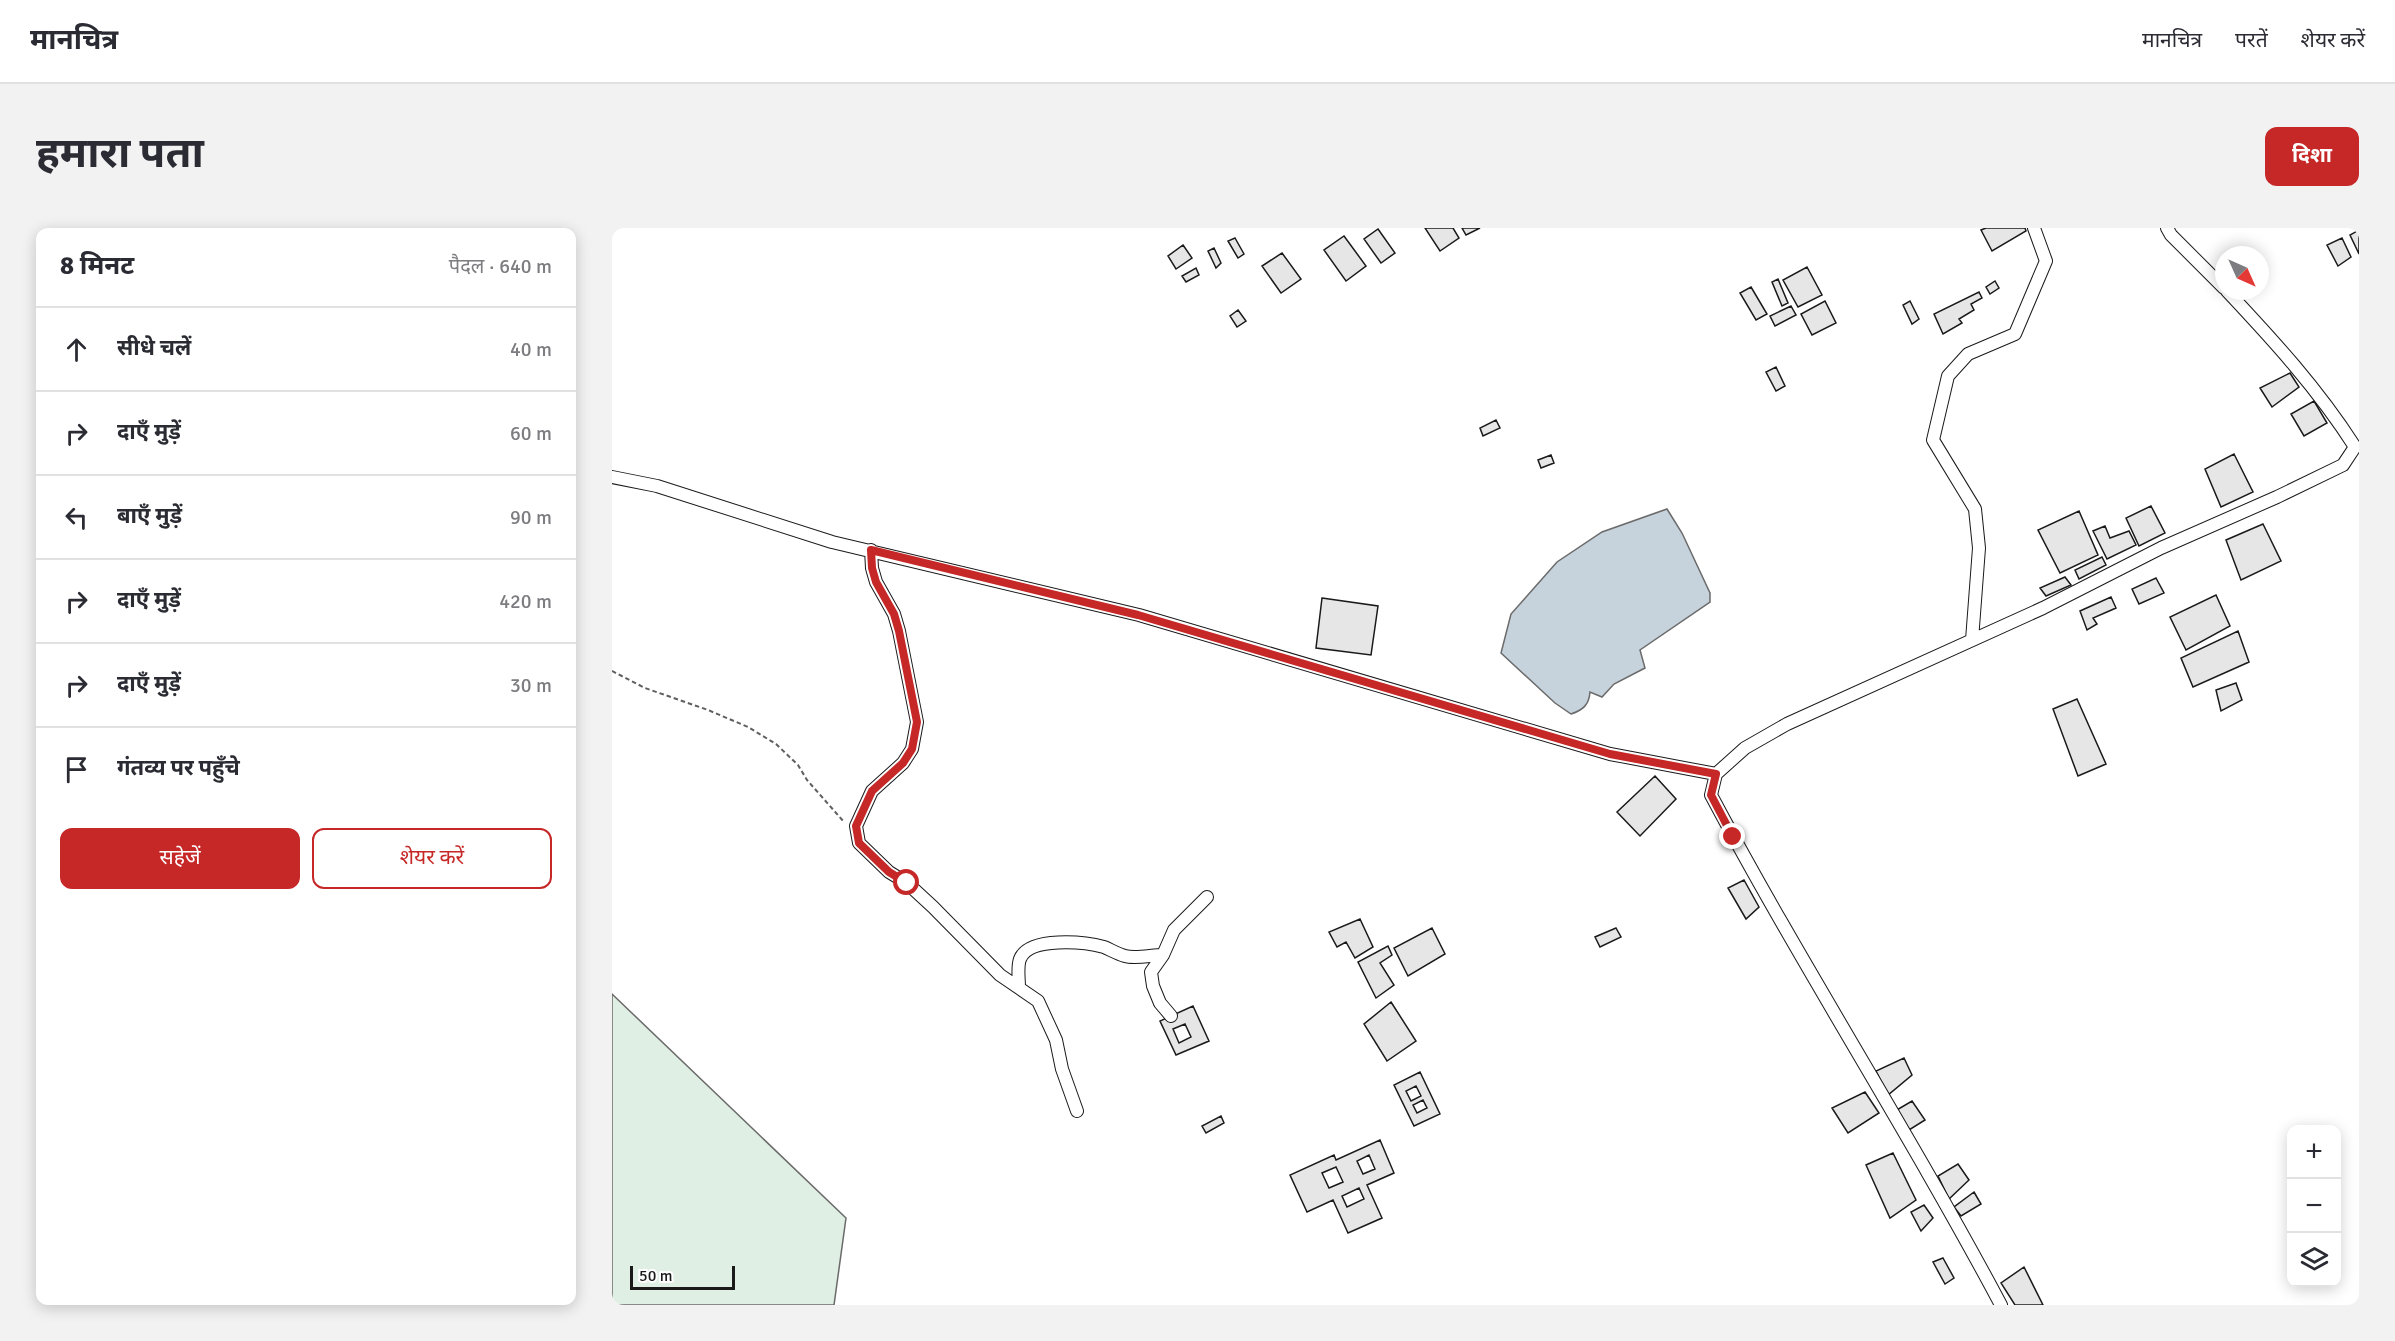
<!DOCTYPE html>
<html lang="hi">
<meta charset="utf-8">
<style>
:root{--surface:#fff;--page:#f2f2f3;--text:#2b2b33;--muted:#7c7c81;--line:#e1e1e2;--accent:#c62828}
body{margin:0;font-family:Signika,"Noto Sans Devanagari",sans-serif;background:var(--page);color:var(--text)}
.controls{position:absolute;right:18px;bottom:18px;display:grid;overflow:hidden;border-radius:12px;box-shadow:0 3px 15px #0003}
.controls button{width:54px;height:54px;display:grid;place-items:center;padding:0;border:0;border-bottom:2px solid var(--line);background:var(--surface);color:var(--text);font:30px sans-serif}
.compass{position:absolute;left:1603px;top:18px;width:54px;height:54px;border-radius:50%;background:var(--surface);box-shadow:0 3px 15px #0003;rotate:135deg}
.scale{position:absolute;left:18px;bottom:15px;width:105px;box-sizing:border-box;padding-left:6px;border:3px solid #1a1a1a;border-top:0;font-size:16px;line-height:21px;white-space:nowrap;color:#1a1a1a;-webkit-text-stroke:4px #fff;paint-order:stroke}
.stop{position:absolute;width:18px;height:18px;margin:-14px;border:4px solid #c62828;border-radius:50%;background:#fff}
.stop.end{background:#c62828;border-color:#fff;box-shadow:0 2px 6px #0008}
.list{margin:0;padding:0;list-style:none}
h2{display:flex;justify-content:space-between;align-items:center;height:78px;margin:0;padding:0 24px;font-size:26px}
h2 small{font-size:20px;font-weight:400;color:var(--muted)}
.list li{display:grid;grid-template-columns:39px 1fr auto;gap:18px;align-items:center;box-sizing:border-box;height:84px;padding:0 24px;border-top:2px solid var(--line)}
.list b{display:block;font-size:22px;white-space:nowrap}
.list em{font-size:20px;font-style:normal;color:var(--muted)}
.actions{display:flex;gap:12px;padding:18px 24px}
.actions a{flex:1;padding:14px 0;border:2px solid var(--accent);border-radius:12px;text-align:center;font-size:21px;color:var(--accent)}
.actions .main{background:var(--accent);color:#fff}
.icon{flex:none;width:33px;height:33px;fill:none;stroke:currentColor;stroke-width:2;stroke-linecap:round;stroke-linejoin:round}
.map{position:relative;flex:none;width:1747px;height:1077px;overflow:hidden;border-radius:12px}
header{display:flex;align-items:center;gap:36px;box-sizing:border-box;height:84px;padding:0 30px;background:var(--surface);border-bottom:2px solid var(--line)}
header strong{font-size:28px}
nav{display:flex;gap:33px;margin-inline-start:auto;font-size:21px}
.intro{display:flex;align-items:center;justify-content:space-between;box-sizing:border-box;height:144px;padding:0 36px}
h1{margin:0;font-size:42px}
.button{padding:15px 27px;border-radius:12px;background:var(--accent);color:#fff;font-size:21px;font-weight:700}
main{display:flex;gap:36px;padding:0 36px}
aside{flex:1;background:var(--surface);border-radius:12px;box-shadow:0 3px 15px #0003}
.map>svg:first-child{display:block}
.green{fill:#e0efe3;stroke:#6a6a6a;stroke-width:1.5}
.water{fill:#c6d2dc;stroke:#6a6a6a;stroke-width:1.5}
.building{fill:#e6e6e6;stroke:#1a1a1a;stroke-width:1.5;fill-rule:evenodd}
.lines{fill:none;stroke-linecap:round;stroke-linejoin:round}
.minor-casing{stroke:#1a1a1a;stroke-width:14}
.path{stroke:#5f5f5f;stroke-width:2;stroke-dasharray:4.5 3;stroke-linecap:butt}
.minor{stroke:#fff;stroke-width:12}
.route{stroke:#c62828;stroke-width:8}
</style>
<header>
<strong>मानचित्र</strong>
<nav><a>मानचित्र</a><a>परतें</a><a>शेयर करें</a></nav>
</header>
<div class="intro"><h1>हमारा पता</h1><a class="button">दिशा</a></div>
<main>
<aside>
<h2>8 मिनट<small>पैदल · 640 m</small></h2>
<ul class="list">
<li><svg class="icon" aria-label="ahead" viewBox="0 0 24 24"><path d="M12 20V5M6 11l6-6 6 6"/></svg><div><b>सीधे चलें</b></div><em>40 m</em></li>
<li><svg class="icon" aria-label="right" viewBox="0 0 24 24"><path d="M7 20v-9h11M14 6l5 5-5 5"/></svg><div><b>दाएँ मुड़ें</b></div><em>60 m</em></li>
<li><svg class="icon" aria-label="left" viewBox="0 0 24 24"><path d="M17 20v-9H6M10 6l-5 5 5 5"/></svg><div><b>बाएँ मुड़ें</b></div><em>90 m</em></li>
<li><svg class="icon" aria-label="right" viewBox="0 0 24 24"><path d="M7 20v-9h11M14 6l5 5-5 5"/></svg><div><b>दाएँ मुड़ें</b></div><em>420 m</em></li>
<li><svg class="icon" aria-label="right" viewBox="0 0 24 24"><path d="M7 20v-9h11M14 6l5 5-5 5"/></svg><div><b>दाएँ मुड़ें</b></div><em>30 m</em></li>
<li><svg class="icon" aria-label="arrive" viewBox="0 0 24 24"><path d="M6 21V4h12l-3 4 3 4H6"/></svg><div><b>गंतव्य पर पहुँचे</b></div></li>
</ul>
<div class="actions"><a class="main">सहेजें</a><a>शेयर करें</a></div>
</aside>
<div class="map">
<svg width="1747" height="1077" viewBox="0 0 1747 1077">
<rect width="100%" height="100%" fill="#fff"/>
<!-- green -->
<path class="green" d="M0 766 234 990 222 1077H0Z"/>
<!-- water -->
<path class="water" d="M1055 281 1070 305 1098 365V374L1028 422 1033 440 1002 456 990 469 978 464C977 477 971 482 959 486L943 475 889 425 899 386 945 334 990 304Z"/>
<!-- building -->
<path class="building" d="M813 0H841L847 10 828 23Z
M850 0H868L854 7Z
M1374 0H1413L1414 3 1380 23 1369 2Z
M766 1 783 25 769 35 752 11Z
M1747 2V26L1738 7Z
M732 8 754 38 734 53 712 22Z
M623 10 632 26 626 30 616 13Z
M1730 10 1739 29 1726 38 1715 17Z
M571 17 580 30 564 41 556 28Z
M602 20 609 35 604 40 596 23Z
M670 25 689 51 669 65 650 38Z
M1195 39 1210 67 1186 79 1171 52Z
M584 40 587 47 574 54 570 48Z
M1166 51 1176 75 1170 78 1160 54Z
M1383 53 1387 60 1378 66 1374 59Z
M1139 59 1155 86 1144 92 1128 65Z
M1367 64 1370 70 1359 76 1362 82 1347 91 1350 95 1331 106 1322 86Z
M1213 73 1224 95 1200 107 1189 86Z
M1298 73 1307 91 1300 96 1291 77Z
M1179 78 1184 87 1163 98 1158 88Z
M626 82 634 93 625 99 618 88Z
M1164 139 1173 158 1164 163 1154 144Z
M1678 145 1687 159 1660 179 1648 160Z
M1702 173 1715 195 1692 208 1679 186Z
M884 192 888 200 871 208 868 200Z
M1622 226 1641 264 1609 279 1593 241Z
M939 227 942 235 929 240 926 232Z
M1539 278 1553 305 1527 318 1514 290Z
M1467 283 1486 327 1448 345 1426 302Z
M1651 296 1669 333 1629 352 1614 312Z
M1493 298 1498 310 1517 303 1524 317 1495 331 1481 303Z
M1490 329 1494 337 1467 351 1463 342Z
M1453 349 1459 357 1434 368 1428 360Z
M1544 350 1552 365 1527 376 1520 361Z
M1604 367 1618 398 1574 422 1558 389Z
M1499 369 1504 380 1481 390 1485 396 1475 402 1468 383Z
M710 370 766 378 759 427 704 420Z
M1626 403 1637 434 1581 459 1569 430Z
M1624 455 1630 472 1609 483 1604 462Z
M1465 471 1494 536 1466 548 1441 481Z
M1043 548 1064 571 1028 608 1005 584Z
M1132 652 1147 679 1134 691 1116 660Z
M748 691 761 719 743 730 734 714 725 719 717 704Z
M820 700 833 726 796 748 782 720Z
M1004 700 1009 709 988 719 983 709Z
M776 718 780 727 768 735 782 757 764 770 746 734Z
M779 774 804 813 775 833 752 796Z
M581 778 597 813 564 827 548 793ZM573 796 579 809 567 815 561 801Z
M1292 830 1300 847 1276 867 1264 843Z
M808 844 828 886 802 898 782 857ZM804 858 809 868 799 873 794 863ZM811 872 815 880 805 885 801 877Z
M1253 864 1267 885 1236 905 1220 880Z
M1300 873 1313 892 1297 902 1283 883Z
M609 888 612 895 594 905 590 898Z
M768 912 782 945 755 957 770 990 736 1005 721 972 695 984 678 947 722 927 724 932ZM757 927 763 941 751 946 745 933ZM724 939 731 954 717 960 710 945ZM747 960 752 971 735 979 730 968Z
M1281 925 1304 972 1278 990 1254 937Z
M1346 936 1357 952 1337 971 1326 948Z
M1362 964 1369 976 1349 988 1342 979Z
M1312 977 1321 990 1309 1003 1299 984Z
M1331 1030 1342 1050 1333 1056 1321 1034Z
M1412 1039 1431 1077H1403L1389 1055Z"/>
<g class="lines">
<defs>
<path id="minor" d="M1555 0 1559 7 1612 60
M0 249 45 258 220 314 527 387 998 526 1104 546
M259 322 260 340 264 354 282 386 287 403 305 494 300 521 291 535 260 563 244 598 247 615 277 644 295 655 321 679 388 747 426 773 444 812 450 841 465 883
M1360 412 1367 320 1363 281 1321 212 1336 148 1356 126 1403 106 1434 33 1422 0
M407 759C407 751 405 739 408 731 417 708 473 714 492 719 499 722 506 726 513 728 523 731 540 727 551 727
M559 788 548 775 541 758 539 744 551 727 562 702 595 669
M1389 1077C1297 904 1191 740 1099 567L1104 546 1133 520 1175 496 1431 380 1549 320 1665 269 1731 237 1743 219C1706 161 1661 112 1615 63"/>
</defs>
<!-- minor casing -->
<use href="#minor" class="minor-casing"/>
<!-- path -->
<path class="path" d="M0 443 33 460 96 482 136 499 164 516 186 537 195 552 232 594"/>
<!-- minor -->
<use href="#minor" class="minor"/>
</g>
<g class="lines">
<!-- route -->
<path class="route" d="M295 655 277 644 247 615 244 598 260 563 291 535 300 521 305 494 287 403 282 386 264 354 260 340 259 322 526 387 998 526 1104 546 1099 567 1121 609"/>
</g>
</svg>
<div class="controls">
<button>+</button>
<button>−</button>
<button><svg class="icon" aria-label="layers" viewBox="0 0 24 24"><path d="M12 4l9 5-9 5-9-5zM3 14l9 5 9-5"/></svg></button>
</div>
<svg class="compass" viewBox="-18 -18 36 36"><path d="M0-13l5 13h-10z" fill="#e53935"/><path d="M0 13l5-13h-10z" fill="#7c7c81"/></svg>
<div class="scale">50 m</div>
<div class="stop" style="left:295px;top:655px"></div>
<div class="stop end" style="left:1121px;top:609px"></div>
</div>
</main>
